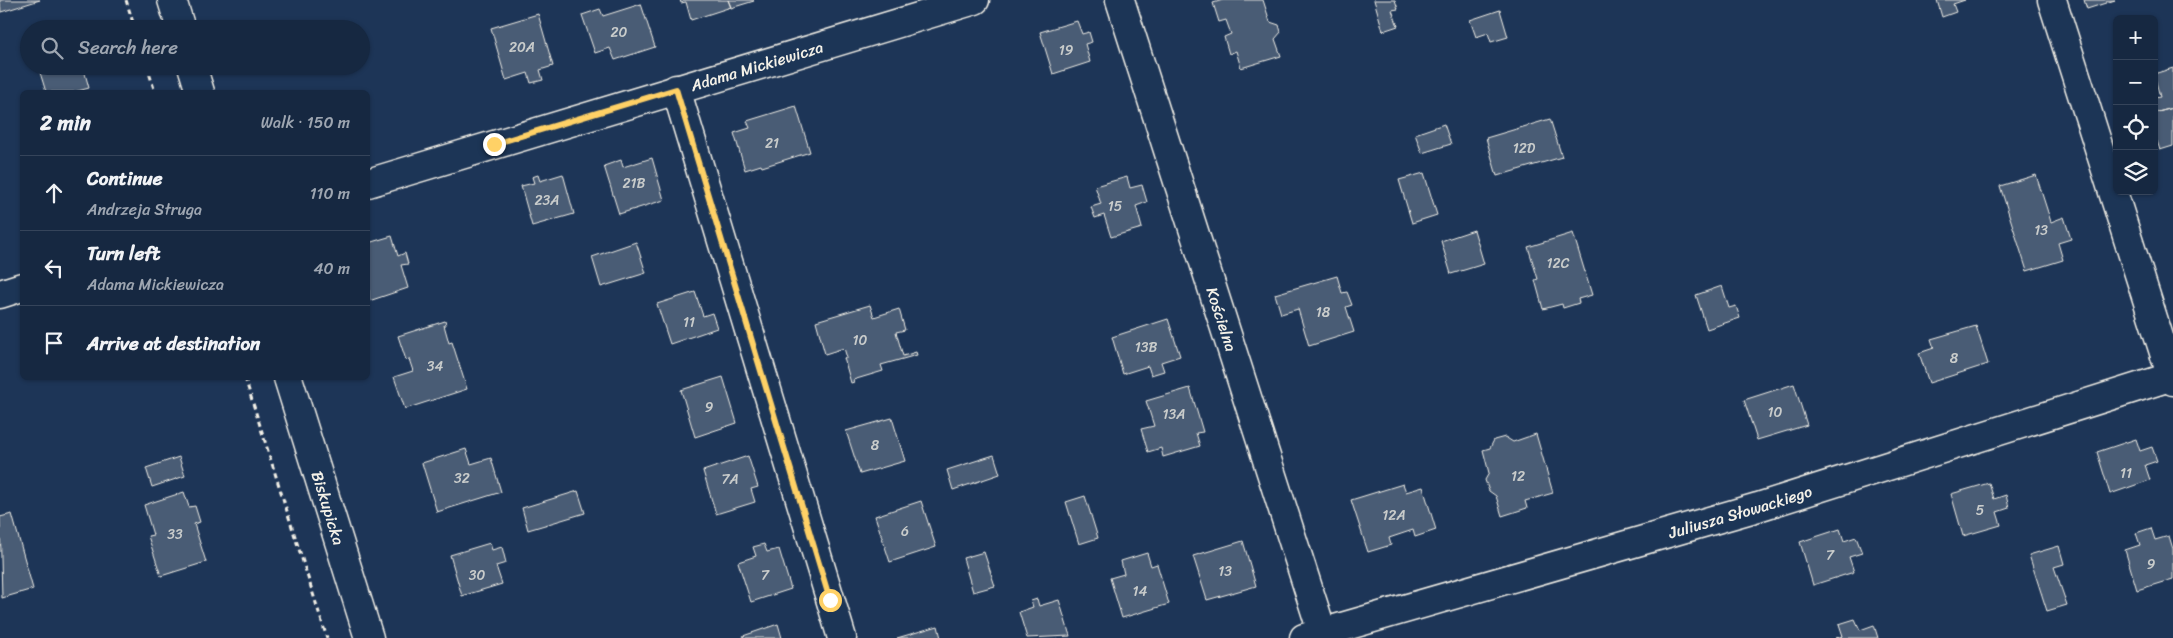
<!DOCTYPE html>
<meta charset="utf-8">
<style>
:root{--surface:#162841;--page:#23344c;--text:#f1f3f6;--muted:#9ea6b1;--line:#35445a}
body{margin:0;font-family:Sriracha,sans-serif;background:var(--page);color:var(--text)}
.controls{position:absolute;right:15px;top:15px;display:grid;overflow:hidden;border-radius:8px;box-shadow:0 1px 4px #0004}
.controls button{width:45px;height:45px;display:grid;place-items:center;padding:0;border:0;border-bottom:1px solid var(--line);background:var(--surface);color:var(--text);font:25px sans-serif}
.stop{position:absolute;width:15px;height:15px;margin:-11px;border:4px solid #ffd166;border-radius:50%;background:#fff}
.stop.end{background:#ffd166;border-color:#fff;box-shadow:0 1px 5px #0008}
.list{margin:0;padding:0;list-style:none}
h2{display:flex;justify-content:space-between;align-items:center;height:65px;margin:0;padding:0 20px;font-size:21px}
h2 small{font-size:16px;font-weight:400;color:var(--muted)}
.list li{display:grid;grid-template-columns:32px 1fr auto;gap:15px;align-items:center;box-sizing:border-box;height:75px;padding:0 20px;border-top:1px solid var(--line)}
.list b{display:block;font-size:19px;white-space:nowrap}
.list p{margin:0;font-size:16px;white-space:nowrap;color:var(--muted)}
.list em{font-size:16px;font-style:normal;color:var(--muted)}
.icon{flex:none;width:28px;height:28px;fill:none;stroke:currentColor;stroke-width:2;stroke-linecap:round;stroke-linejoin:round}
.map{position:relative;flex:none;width:2173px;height:638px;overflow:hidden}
.search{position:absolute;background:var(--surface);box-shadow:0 1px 4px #0004;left:20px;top:20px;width:350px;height:55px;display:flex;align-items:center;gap:12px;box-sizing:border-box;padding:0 18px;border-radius:28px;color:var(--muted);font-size:19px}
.panel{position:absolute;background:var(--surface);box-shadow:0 1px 4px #0004;left:20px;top:90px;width:350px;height:290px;border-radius:8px}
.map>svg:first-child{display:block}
.building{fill:#485b74;stroke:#f4f1e8}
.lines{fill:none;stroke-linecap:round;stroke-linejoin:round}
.minor-casing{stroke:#f4f1e8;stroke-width:31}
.major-casing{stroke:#f4f1e8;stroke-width:31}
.path{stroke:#f4f1e8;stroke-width:3;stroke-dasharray:5 4;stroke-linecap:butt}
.minor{stroke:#1d3557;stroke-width:28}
.major{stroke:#1d3557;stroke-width:28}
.route{stroke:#ffd166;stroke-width:6}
.labels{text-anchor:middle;stroke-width:4;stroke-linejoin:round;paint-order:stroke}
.number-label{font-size:14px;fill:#c9cccb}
.street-label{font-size:16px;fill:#f4f1e8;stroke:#1d3557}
</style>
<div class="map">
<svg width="2173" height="638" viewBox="0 0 2173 638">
<rect width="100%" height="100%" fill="#1d3557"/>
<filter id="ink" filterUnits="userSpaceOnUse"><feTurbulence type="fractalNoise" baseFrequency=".02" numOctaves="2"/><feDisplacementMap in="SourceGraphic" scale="10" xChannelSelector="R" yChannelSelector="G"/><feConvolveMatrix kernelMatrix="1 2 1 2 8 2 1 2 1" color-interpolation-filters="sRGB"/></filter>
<g filter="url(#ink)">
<!-- building -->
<path class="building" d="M0 0H40L1 12Z
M680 0H728L731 7 691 20 686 2 681 3Z
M728 0H753L754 1 731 8Z
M1223 0H1263L1270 22 1279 25 1281 32 1275 39 1281 56 1241 68 1236 51 1229 54 1224 37 1231 34 1226 20 1219 22 1213 3Z
M1374 0H1395L1398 9 1392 10 1398 26 1383 31Z
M1937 0H1965L1953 4 1956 12 1942 17Z
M2084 0H2115L2087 9Z
M641 4 655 47 615 60 610 48 595 53 582 15 600 9 603 16Z
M1500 10 1508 37 1491 42 1488 33 1476 37 1470 20Z
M538 14 553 66 540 70 543 80 531 83 528 73 506 80 491 28Z
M1077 21 1082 34 1089 32 1092 42 1085 44 1090 62 1053 74 1040 32Z
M38 66H83L89 88 74 92H46Z
M2173 68V108L2154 113V98L2160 97 2154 74Z
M796 106 810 152 762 167 761 165 745 170 734 133 750 128 747 121Z
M2173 108V146L2160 150 2157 141 2154 142V113Z
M1550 119 1562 157 1497 176 1486 138Z
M1444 124 1451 144 1422 153 1415 134Z
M652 158 664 200 619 214 604 166 621 160 623 167Z
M1424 173 1437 215 1412 223 1399 180Z
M563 174 574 214 532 226 521 186 534 183 532 177 538 175 540 181Z
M2036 175 2051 222 2064 217 2071 239 2058 243 2063 260 2027 271 2000 186Z
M1127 177 1130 188 1142 185 1147 202 1136 206 1142 228 1111 237 1104 215 1095 218 1091 207 1101 204 1095 186Z
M1474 230 1484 264 1451 274 1441 241Z
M1573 233 1592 295 1578 299 1579 303 1563 308 1562 304 1543 309 1535 280 1538 279 1528 247Z
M392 236 398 256 405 253 408 264 401 265 408 288 369 301 368 243Z
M636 242 646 273 601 287 592 257Z
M1337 276 1342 293 1347 292 1352 305 1346 307 1354 332 1309 346 1298 309 1281 314 1275 294Z
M1722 286 1729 308 1736 306 1740 318 1707 329 1696 295Z
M695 292 703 316 712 313 717 328 670 344 657 304Z
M870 305 874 317 899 309 905 330 896 332 903 356 916 352 917 355 881 365 883 371 853 380 854 382 851 383 844 358H847L844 348 825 354 816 321Z
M1168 319 1180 356 1161 362 1164 371 1151 375 1148 366 1123 374 1112 337Z
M445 321 446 325H444L449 343 452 342 467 389 405 409 394 377 413 371 409 359 406 360 398 336Z
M1976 326 1988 364 1929 383 1919 353 1934 348 1931 339Z
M723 377 737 423 695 437 681 390Z
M1794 384 1807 425 1757 440 1744 400Z
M1190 388 1203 432 1196 433 1200 446 1163 457 1161 448 1148 452 1141 429 1154 426 1146 401Z
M892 418 905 461 860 474 846 431Z
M1536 434 1553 493 1525 501 1527 508 1502 516 1496 496 1489 491 1485 480 1489 473 1483 450 1490 448 1494 440 1505 437 1513 442Z
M2136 439 2140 451 2152 447 2157 461 2145 465 2150 480 2110 494 2097 452Z
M466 449 471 464 491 458 501 492 437 512 422 463Z
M994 455 1000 474 953 490 947 470Z
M748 456 758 487 751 489 755 502 716 514 703 471Z
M179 457 185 476 152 487 146 468Z
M1989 483 1994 499 2006 495 2009 508 1997 512 2001 525 1963 536 1951 494Z
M1403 484 1406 492 1423 487 1436 530 1415 537 1413 530 1389 538 1391 545 1368 552 1351 500Z
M578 491 585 513 528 530 522 508Z
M184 492 189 507 195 506 200 522 194 524 206 562 161 576 148 536 153 535 144 505Z
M1085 496 1098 538 1079 544 1066 502Z
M921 501 936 547 890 562 875 516Z
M12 514 33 589 2 598 0 517Z
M2151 528 2155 540 2169 536 2173 549V579L2137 590 2125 550 2140 545 2136 533Z
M1840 529 1844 541 1856 537 1862 553 1849 557 1854 572 1813 585 1800 542Z
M1243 541 1256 586 1207 600 1193 556Z
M490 543 492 550 502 547 506 563 496 566 502 584 462 596 450 555Z
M764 544 767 552 779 549 791 589 751 602 738 562 756 556 753 547Z
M2059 546 2064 564 2054 567 2067 605 2047 611 2029 555Z
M984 552 995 586 973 592 963 558Z
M1147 553 1151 566 1157 564 1169 604 1122 618 1110 578 1124 574 1121 561Z
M1037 599 1039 606 1059 600 1070 636 1027 638 1019 612 1033 607 1031 601Z
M1855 619 1860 630 1874 625 1878 638H1836L1843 636 1839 624Z
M778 624 782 638H744L743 636Z
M938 626 941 638H897Z"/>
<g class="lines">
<defs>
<g id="minor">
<path id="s1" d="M1120 0 1324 638"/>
<path d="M2052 0 2173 381"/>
<path d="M676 89 842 638"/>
<path id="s2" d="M368 183 975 0"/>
<path d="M0 294 22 287"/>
<path id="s3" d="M1304 638 1758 507 2173 376"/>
</g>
<g id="major">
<path d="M172 0 181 29"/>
<path d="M192 66 200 92"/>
<path id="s4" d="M288 378 369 638"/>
</g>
</defs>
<!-- minor casing -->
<use href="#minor" class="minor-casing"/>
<!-- major casing -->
<use href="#major" class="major-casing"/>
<!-- path -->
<path class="path" d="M126 0 135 29
M147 66 155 92
M245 378 327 638"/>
<!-- minor -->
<use href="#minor" class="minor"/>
<!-- major -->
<use href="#major" class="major"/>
</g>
</g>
<g class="lines" filter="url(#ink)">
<!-- route -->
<path class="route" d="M494 144 676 89 830 600"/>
</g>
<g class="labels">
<!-- number labels -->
<g class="number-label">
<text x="619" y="37">20</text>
<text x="522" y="52">20A</text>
<text x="1066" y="55">19</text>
<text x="772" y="148">21</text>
<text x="1524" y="153">12D</text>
<text x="634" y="188">21B</text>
<text x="547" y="205">23A</text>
<text x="1115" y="211">15</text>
<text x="2041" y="235">13</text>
<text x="1558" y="268">12C</text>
<text x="1323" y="317">18</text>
<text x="689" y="327">11</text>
<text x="860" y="345">10</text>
<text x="1146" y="352">13B</text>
<text x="1954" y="363">8</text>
<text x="435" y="371">34</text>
<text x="709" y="412">9</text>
<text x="1775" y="417">10</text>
<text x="1174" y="419">13A</text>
<text x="875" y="450">8</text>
<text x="2126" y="478">11</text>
<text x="1518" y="481">12</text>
<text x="462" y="483">32</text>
<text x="730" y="484">7A</text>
<text x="1980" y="515">5</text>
<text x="1394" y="520">12A</text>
<text x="905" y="536">6</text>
<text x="175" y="539">33</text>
<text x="1830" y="560">7</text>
<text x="2151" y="569">9</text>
<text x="1225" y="576">13</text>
<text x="477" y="580">30</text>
<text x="765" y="580">7</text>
<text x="1140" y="596">14</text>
</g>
<!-- street labels -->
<g class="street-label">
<text dy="6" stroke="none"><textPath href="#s2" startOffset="406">Adama Mickiewicza</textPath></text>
<text dy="6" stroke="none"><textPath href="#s1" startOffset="335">Kościelna</textPath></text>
<text dy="6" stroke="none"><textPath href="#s4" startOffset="136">Biskupicka</textPath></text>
<text dy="6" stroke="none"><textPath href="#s3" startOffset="454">Juliusza Słowackiego</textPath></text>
</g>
</g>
</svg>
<div class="controls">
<button>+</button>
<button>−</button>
<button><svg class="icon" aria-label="locate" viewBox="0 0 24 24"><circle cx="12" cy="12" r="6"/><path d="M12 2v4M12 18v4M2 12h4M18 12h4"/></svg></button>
<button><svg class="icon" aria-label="layers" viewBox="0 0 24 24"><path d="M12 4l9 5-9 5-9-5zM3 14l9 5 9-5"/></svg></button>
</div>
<div class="stop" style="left:830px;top:600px"></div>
<div class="stop end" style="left:494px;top:144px"></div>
<div class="search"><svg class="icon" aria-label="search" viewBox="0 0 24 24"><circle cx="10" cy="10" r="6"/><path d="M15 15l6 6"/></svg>Search here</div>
<section class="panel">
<h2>2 min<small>Walk · 150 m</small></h2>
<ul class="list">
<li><svg class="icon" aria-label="ahead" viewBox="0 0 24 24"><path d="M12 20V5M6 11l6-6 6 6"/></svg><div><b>Continue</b><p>Andrzeja Struga</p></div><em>110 m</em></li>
<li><svg class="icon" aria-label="left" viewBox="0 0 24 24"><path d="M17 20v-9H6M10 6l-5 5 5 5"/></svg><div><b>Turn left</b><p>Adama Mickiewicza</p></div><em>40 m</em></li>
<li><svg class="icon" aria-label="arrive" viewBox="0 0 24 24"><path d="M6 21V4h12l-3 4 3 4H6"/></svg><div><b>Arrive at destination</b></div></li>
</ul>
</section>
</div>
